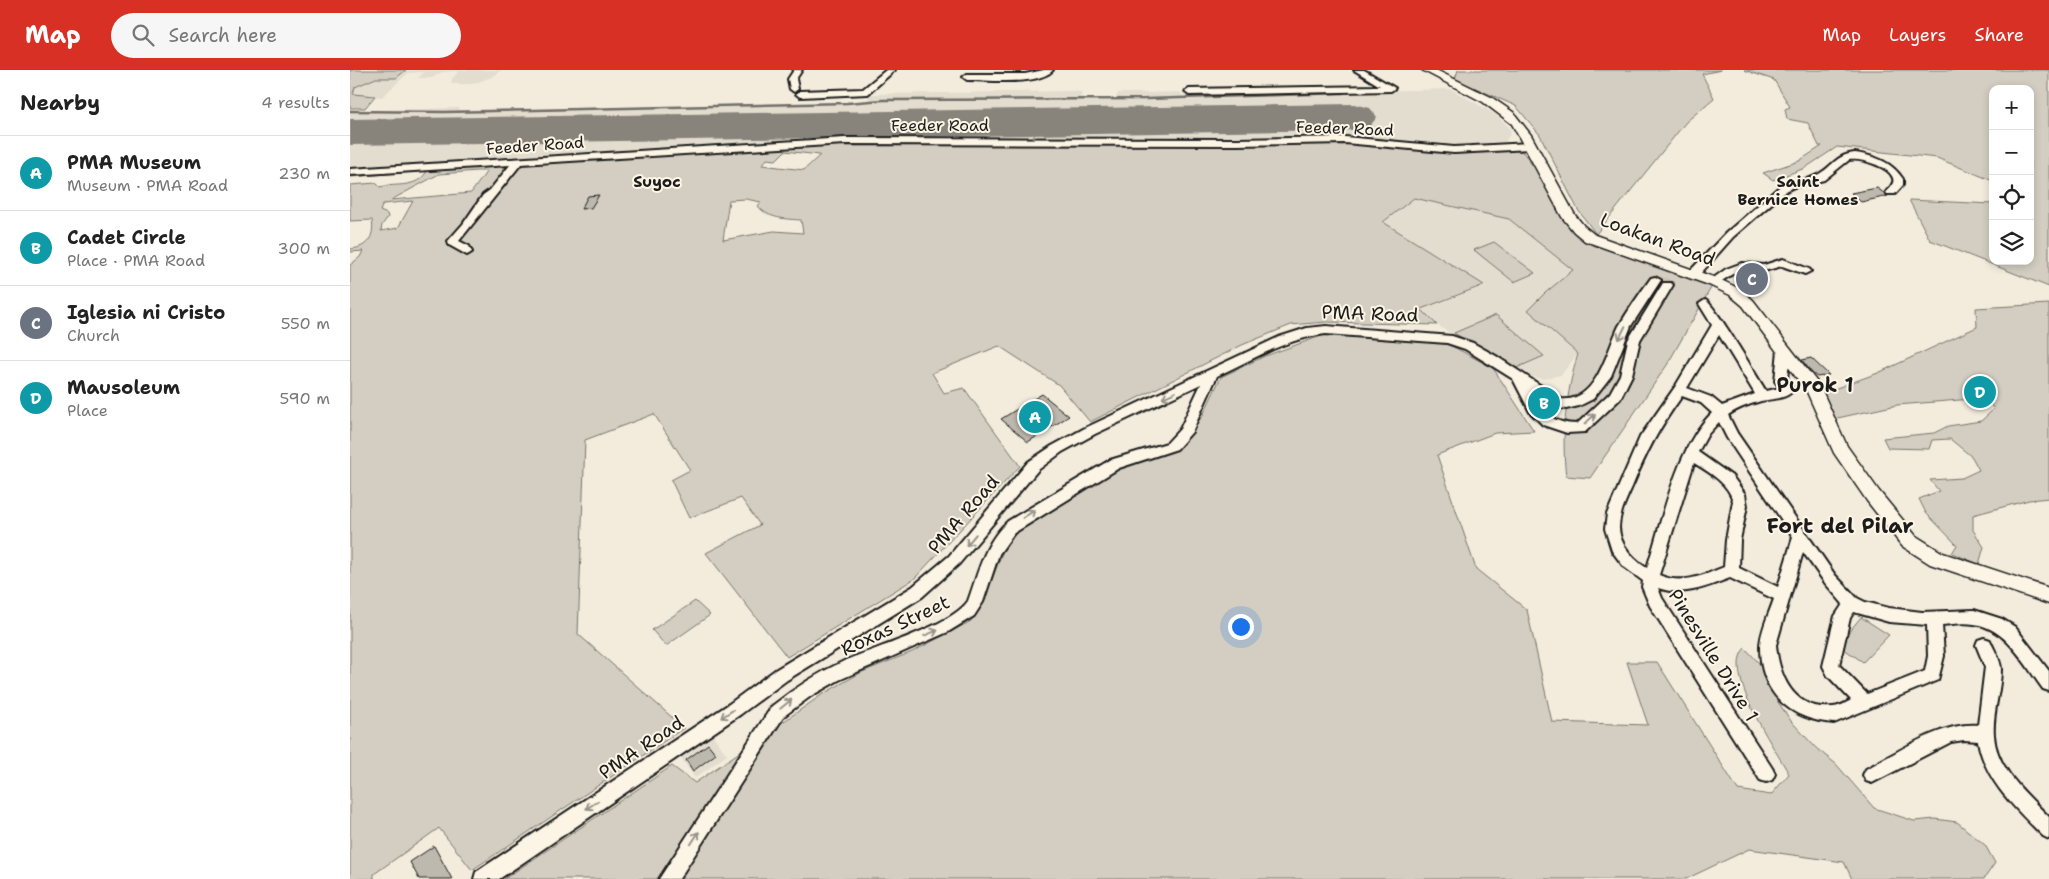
<!DOCTYPE html>
<meta charset="utf-8">
<style>
:root{--surface:#fff;--page:#f6f6f6;--text:#222;--muted:#767676;--line:#e0e0e0;--accent:#d93025}
body{margin:0;font-family:"Shantell Sans",sans-serif;background:var(--page);color:var(--text)}
.controls{position:absolute;right:15px;top:15px;display:grid;overflow:hidden;border-radius:10px;box-shadow:0 2px 8px #0003}
.controls button{width:45px;height:45px;display:grid;place-items:center;padding:0;border:0;border-bottom:1px solid var(--line);background:var(--surface);color:var(--text);font:25px sans-serif}
.you{position:absolute;left:890px;top:556px;width:18px;height:18px;margin:-12px;border:4px solid #fff;border-radius:50%;background:#1a73e8;box-shadow:0 0 0 8px #1a73e833}
.badge{display:grid;place-items:center;width:32px;height:32px;border-radius:50%;background:var(--accent);color:#fff;font-size:16px;font-weight:700}
.pin{position:absolute;translate:-50% -50%;border:2px solid #fff;box-shadow:0 1px 5px #0006}
.list{margin:0;padding:0;list-style:none}
h2{display:flex;justify-content:space-between;align-items:center;height:65px;margin:0;padding:0 20px;font-size:21px}
h2 small{font-size:16px;font-weight:400;color:var(--muted)}
.list li{display:grid;grid-template-columns:32px 1fr auto;gap:15px;align-items:center;box-sizing:border-box;height:75px;padding:0 20px;border-top:1px solid var(--line)}
.list b{display:block;font-size:19px;white-space:nowrap}
.list p{margin:0;font-size:16px;white-space:nowrap;color:var(--muted)}
.list em{font-size:16px;font-style:normal;color:var(--muted)}
.icon{flex:none;width:28px;height:28px;fill:none;stroke:currentColor;stroke-width:2;stroke-linecap:round;stroke-linejoin:round}
.map{position:relative;flex:none;width:1699px;height:809px;overflow:hidden}
header{display:flex;align-items:center;gap:30px;box-sizing:border-box;height:70px;padding:0 25px;background:var(--accent);color:#fff}
header strong{font-size:24px}
nav{display:flex;gap:28px;margin-inline-start:auto;font-size:18px}
.search{width:350px;height:45px;background:var(--page);display:flex;align-items:center;gap:12px;box-sizing:border-box;padding:0 18px;border-radius:28px;color:var(--muted);font-size:19px}
main{display:flex}
aside{flex:1;background:var(--surface)}
.map>svg:first-child{display:block}
.built{fill:#e3ddcf}
.green{fill:#d3cec1;stroke:#78756e;fill-rule:evenodd}
.lines{fill:none;stroke-linecap:round;stroke-linejoin:round}
.stream{stroke:#716e68;stroke-width:2.5}
.runway{fill:#88847c;fill-rule:evenodd}
.building{fill:#beb9ae;stroke:#1c1c1c}
.minor-tunnel{stroke:#c8c2b6;stroke-width:12;stroke-dasharray:12 6;stroke-linecap:butt}
.minor-casing{stroke:#1c1c1c;stroke-width:4}
.major-casing{stroke:#1c1c1c;stroke-width:3}
.minor{fill:#fcf5e5;fill-rule:evenodd}
.major{fill:#fcf5e5;fill-rule:evenodd}
.oneway{stroke:#97938b}
.labels{text-anchor:middle;stroke-width:4;stroke-linejoin:round;paint-order:stroke}
.far-street-label{font-size:16px;fill:#1c1c1c;stroke:#fcf5e5}
.far-neighbourhood-label{font-size:16px;font-weight:bold;fill:#1c1c1c;stroke:#fcf5e5}
.street-label{font-size:19px;fill:#1c1c1c;stroke:#fcf5e5}
.neighbourhood-label{font-size:20px;font-weight:bold;fill:#1c1c1c;stroke:#fcf5e5}
.quarter-label{font-size:21px;font-weight:bold;fill:#1c1c1c;stroke:#fcf5e5}
</style>
<header>
<strong>Map</strong>
<div class="search"><svg class="icon" aria-label="search" viewBox="0 0 24 24"><circle cx="10" cy="10" r="6"/><path d="M15 15l6 6"/></svg>Search here</div>
<nav><a>Map</a><a>Layers</a><a>Share</a></nav>
</header>
<main>
<aside>
<h2>Nearby<small>4 results</small></h2>
<ul class="list">
<li><span class="badge" style="background:#0f9aa8">A</span><div><b>PMA Museum</b><p>Museum · PMA Road</p></div><em>230 m</em></li>
<li><span class="badge" style="background:#0f9aa8">B</span><div><b>Cadet Circle</b><p>Place · PMA Road</p></div><em>300 m</em></li>
<li><span class="badge" style="background:#6b7280">C</span><div><b>Iglesia ni Cristo</b><p>Church</p></div><em>550 m</em></li>
<li><span class="badge" style="background:#0f9aa8">D</span><div><b>Mausoleum</b><p>Place</p></div><em>590 m</em></li>
</ul>
</aside>
<div class="map">
<svg width="1699" height="809" viewBox="0 0 1699 809">
<rect width="100%" height="100%" fill="#f3ecdd"/>
<filter id="ink" filterUnits="userSpaceOnUse"><feTurbulence type="fractalNoise" baseFrequency=".02" numOctaves="2"/><feDisplacementMap in="SourceGraphic" scale="10" xChannelSelector="R" yChannelSelector="G"/><feConvolveMatrix kernelMatrix="1 2 1 2 8 2 1 2 1" color-interpolation-filters="sRGB"/></filter>
<g filter="url(#ink)">
<!-- built -->
<path class="built" d="M56 0H151L142 7 123 14H101L102 9 109 1 92 2 82 8H68L74 2 58 3 32 27 3 25 5 17 26 8H46Z
M1101 19 1145 44 1159 57 1161 62 1153 77H1083L1022 68 463 70 0 99V41L109 38V40L496 34 516 33 520 24 722 21 732 22 731 27 736 29 748 30 766 28 768 23H792L831 22 832 26Z
M1064 128 1159 149 1224 200 1195 223 1179 240 1228 284 1211 305 1192 309 1168 303 1087 255 1070 240 1134 216 1033 152Z
M361 663 377 685 345 708 329 685Z"/>
<!-- green -->
<path class="green" d="M0 0H56L46 8H26L5 17 3 24 25 26 15 38H0Z
M1108 0H1371L1352 4 1364 28 1336 52 1246 164 1228 140 1190 65 1166 36 1105 9Z
M1394 0H1699V217L1580 170 1559 130 1643 134V191H1680V19H1643V111L1587 88 1487 77 1455 98 1423 110 1413 103 1449 91 1472 76H1469L1458 53 1437 49 1435 39 1440 37 1424 10Z
M1000 67C1029 68 1057 75 1085 77 1115 79 1144 74 1173 82L1183 96H1186L1223 162 1237 171 1362 216 1317 295 1240 408 1216 406C1211 366 1216 323 1228 284L1178 240 1195 223 1223 200 1159 149 1064 128 1033 152 1134 215 1071 239 1087 255 977 252 941 255 892 275 740 352 709 315 649 276 582 303 594 323 614 318 670 396 564 509 437 587 356 483 410 455 391 428 339 448 321 410 340 400 304 344 235 370 228 564 334 658 122 800 89 758 24 804V809H0V195L10 187 13 181 0 182V179C17 178 25 167 22 150L0 151V115L26 113 30 117C46 113 67 119 77 101L0 107V99L421 72 529 68 843 71ZM435 81 469 85H470L454 100 412 95 417 89 426 90ZM127 101H137L121 123 41 130 89 104ZM396 129 411 132 408 136C418 149 436 149 451 150L453 163 424 161 373 170 379 130ZM63 131 48 158 31 161 32 155 38 147 37 144 30 141 33 134Z
M1144 172 1185 203 1164 212 1124 180Z
M1699 234V428L1679 430 1623 445V460L1634 477 1629 494 1602 483 1607 475 1576 443 1569 429 1589 421 1580 410 1612 408 1629 400 1622 387 1600 369 1582 370 1579 379 1538 378 1533 368 1584 363 1598 356 1631 351 1644 339 1635 328 1547 335 1483 349 1470 324 1528 303 1627 257 1626 238Z
M1146 245 1194 286 1164 299 1104 263Z
M974 265 1098 274 1143 298 1184 361 1145 363 1087 385 1126 499 1177 540 1202 652 1298 655 1277 592H1307L1388 720 1421 725 1439 704C1426 680 1371 602 1395 578L1409 593 1428 632 1441 651 1466 678 1486 694 1524 738 1564 751 1585 749 1607 752 1635 775 1645 793 1634 809H1502L1494 792 1399 779 1336 809H154L322 696 345 713 473 624 512 602 562 582 621 551 639 516 657 471 681 451 758 403 799 389 829 375 852 347 871 307 915 286Z
M345 531 360 545 316 576 302 560Z
M1511 547 1539 565 1513 592 1488 575Z"/>
<g class="lines">
<!-- stream -->
<path class="stream" d="M0 41 94 42 497 33 533 30 796 29 993 23"/>
<!-- runway -->
<path class="runway" d="M1005 34 1020 38 1027 47 1020 56 1005 60 0 75V49Z"/>
</g>
<!-- building -->
<path class="building" d="M1527 118 1538 126 1511 132 1501 123Z
M249 125 241 138 231 139 238 126Z
M1461 288 1479 305 1467 307 1462 303 1452 290Z
M692 324 719 346 678 372 651 349Z
M358 674 366 684 343 701 336 690Z
M84 776 102 809H69L60 792Z"/>
<g class="lines">
<!-- minor-tunnel -->
<path class="minor-tunnel" d="M1317 215 1320 210"/>
<defs>
<path id="minor" d="M444 0H452L446 9 448 19 444 22 440 19 438 9Z
M536 0H545L518 24 450 27 446 24 450 21 513 19Z
M694 0H703C689 16 638 10 617 10L613 7 617 4H675Z
M1004 0H1014L1045 18 1041 21 839 25 835 22 839 19 1030 16Z
M995 67 1104 77 1180 73 1185 76 1180 79 1104 83 995 73 887 75 495 74 171 94 109 171 119 176 122 182 117 185 99 175 98 171 113 154 133 125 140 120 160 95 0 105V99L495 68 887 69Z
M1505 83C1525 86 1542 92 1553 109V115L1545 124H1537L1536 122C1539 118 1545 114 1543 108 1539 96 1510 88 1499 90L1474 110 1444 117 1436 121 1383 167 1351 203 1347 206H1339L1337 204 1339 202 1376 163 1429 117C1441 109 1455 112 1467 105 1483 97 1485 85 1505 83Z
M1433 189 1459 199 1461 201 1455 204 1432 196 1414 201 1397 199 1384 203 1364 216 1358 212 1376 199 1392 193 1414 195Z
M1305 207 1311 210 1281 256 1261 306 1243 329 1229 336 1216 339 1203 336 1182 322C1192 342 1203 354 1227 354L1260 323 1270 305 1278 270 1313 213H1321L1323 215 1290 270 1282 305 1270 329 1235 362 1217 363 1193 355 1180 342 1163 309 1115 279 1097 273 976 264C937 268 902 290 867 306L842 362 827 379 769 398 664 463 649 484 633 532 624 546 598 562 489 610 461 626 434 646 329 809H309L422 636C445 618 468 603 494 591 524 578 601 556 618 531 629 501 634 473 658 451L760 390 817 373 830 359 851 314 745 364 712 382 688 400 609 494 572 527 437 610 391 644 149 809H124L126 802 379 634 425 600 562 517 599 486 678 392 702 376 735 358 929 267 957 258 976 256 1102 266 1123 273 1146 286 1211 329C1247 333 1257 280 1269 256 1279 239 1290 223 1301 208Z
M1355 230C1364 233 1407 307 1416 321L1430 318 1425 311 1428 280 1434 276 1440 280 1437 310 1444 319C1437 330 1423 328 1411 331 1400 334 1388 338 1378 345L1387 363 1485 505 1507 528 1515 532 1539 538 1572 542 1624 540 1652 549 1665 557 1699 601V621L1693 619C1675 595 1657 558 1624 554 1614 552 1602 554 1592 555L1594 586 1588 610 1484 653C1440 650 1410 623 1410 577 1410 562 1419 544 1424 529L1380 508C1356 517 1334 527 1308 518L1312 528 1422 698 1425 704 1422 710 1416 712 1410 710 1300 536 1292 517 1293 511 1274 497 1262 481 1255 459 1257 444 1290 367 1325 317 1362 255 1349 234ZM1369 265 1405 324 1372 336 1361 327 1337 318ZM1332 326 1351 333 1362 343C1327 376 1312 451 1297 498 1283 489 1270 475 1269 458 1269 444 1276 430 1282 417 1297 381 1309 358 1332 326ZM1369 352 1377 368 1443 467 1428 517 1389 498 1390 470 1397 436 1395 424 1382 406 1348 382 1358 364ZM1344 393C1359 402 1378 413 1383 431L1376 470 1374 497C1352 506 1332 515 1309 505ZM1453 482 1475 513 1493 534 1485 546 1473 596 1478 606 1501 630C1496 633 1489 637 1483 637 1444 641 1429 607 1426 575ZM1504 542 1539 552 1577 555 1578 586 1575 601 1517 624 1489 595 1500 548Z
M1634 568 1640 570C1643 578 1651 590 1651 599 1651 621 1642 643 1644 665 1646 699 1677 724 1699 747V769L1693 766C1666 739 1635 711 1628 671L1614 670 1601 672 1522 713 1516 711 1513 705 1516 699C1549 682 1590 652 1628 655L1635 597 1626 575 1628 570Z"/>
<path id="major" d="M1072 0H1086L1141 27 1163 42 1181 65 1225 145 1234 156 1245 165 1369 209 1390 219 1403 230 1470 316 1497 376 1529 421 1566 466 1593 483 1699 518V534L1580 494 1552 476 1517 431 1484 383 1457 322 1393 236 1380 225 1359 215 1235 171 1224 162 1212 147 1162 54 1133 32Z"/>
</defs>
<!-- minor casing -->
<use href="#minor" class="minor-casing"/>
<!-- major casing -->
<use href="#major" class="major-casing"/>
<!-- minor -->
<use href="#minor" class="minor"/>
<!-- major -->
<use href="#major" class="major"/>
</g>
<!-- one-way arrows -->
<defs><path id="oneway-shaft" d="M-6 0H5M1.5-3L5.5 0L1.5 3" fill="none" stroke-width="1.6" stroke-linecap="round" stroke-linejoin="round" transform="scale(1.25)"/></defs>
<g class="oneway">
<use href="#oneway-shaft" transform="translate(1272 263) rotate(116)"/>
<use href="#oneway-shaft" transform="translate(819 325) rotate(155)"/>
<use href="#oneway-shaft" transform="translate(1240 349) rotate(-43)"/>
<use href="#oneway-shaft" transform="translate(679 444) rotate(-32)"/>
<use href="#oneway-shaft" transform="translate(621 470) rotate(130)"/>
<use href="#oneway-shaft" transform="translate(581 563) rotate(-22)"/>
<use href="#oneway-shaft" transform="translate(436 634) rotate(-39)"/>
<use href="#oneway-shaft" transform="translate(377 644) rotate(146)"/>
<use href="#oneway-shaft" transform="translate(242 735) rotate(146)"/>
<use href="#oneway-shaft" transform="translate(345 768) rotate(-57)"/>
</g>
</g>
<g class="labels">
<!-- far-street labels -->
<g class="far-street-label">
<text x="590" y="61">Feeder Road</text>
<text transform="translate(995 58) rotate(2)" y="6">Feeder Road</text>
<text transform="translate(185 75) rotate(-4)" y="6">Feeder Road</text>
</g>
<!-- far-neighbourhood labels -->
<g class="far-neighbourhood-label">
<text x="307" y="117">Suyoc</text>
<text x="1448" y="117">Saint<tspan x="1448" dy="18">Bernice Homes</tspan></text>
</g>
<!-- street labels -->
<g class="street-label">
<text transform="translate(1308 169) rotate(20)" y="7">Loakan Road</text>
<text transform="translate(1020 243) rotate(2)" y="7">PMA Road</text>
<text transform="translate(613 444) rotate(-49)" y="7">PMA Road</text>
<text transform="translate(545 555) rotate(-25)" y="7">Roxas Street</text>
<text transform="translate(1364 585) rotate(58)" y="7">Pinesville Drive 1</text>
<text transform="translate(291 677) rotate(-34)" y="7">PMA Road</text>
</g>
<!-- neighbourhood labels -->
<g class="neighbourhood-label">
<text x="1465" y="322">Purok 1</text>
</g>
<!-- quarter labels -->
<g class="quarter-label">
<text x="1490" y="463">Fort del Pilar</text>
</g>
</g>
</svg>
<div class="controls">
<button>+</button>
<button>−</button>
<button><svg class="icon" aria-label="locate" viewBox="0 0 24 24"><circle cx="12" cy="12" r="6"/><path d="M12 2v4M12 18v4M2 12h4M18 12h4"/></svg></button>
<button><svg class="icon" aria-label="layers" viewBox="0 0 24 24"><path d="M12 4l9 5-9 5-9-5zM3 14l9 5 9-5"/></svg></button>
</div>
<div class="you"></div>
<div class="pin badge" style="left:685px;top:347px;background:#0f9aa8">A</div>
<div class="pin badge" style="left:1194px;top:333px;background:#0f9aa8">B</div>
<div class="pin badge" style="left:1402px;top:209px;background:#6b7280">C</div>
<div class="pin badge" style="left:1630px;top:322px;background:#0f9aa8">D</div>
</div>
</main>
